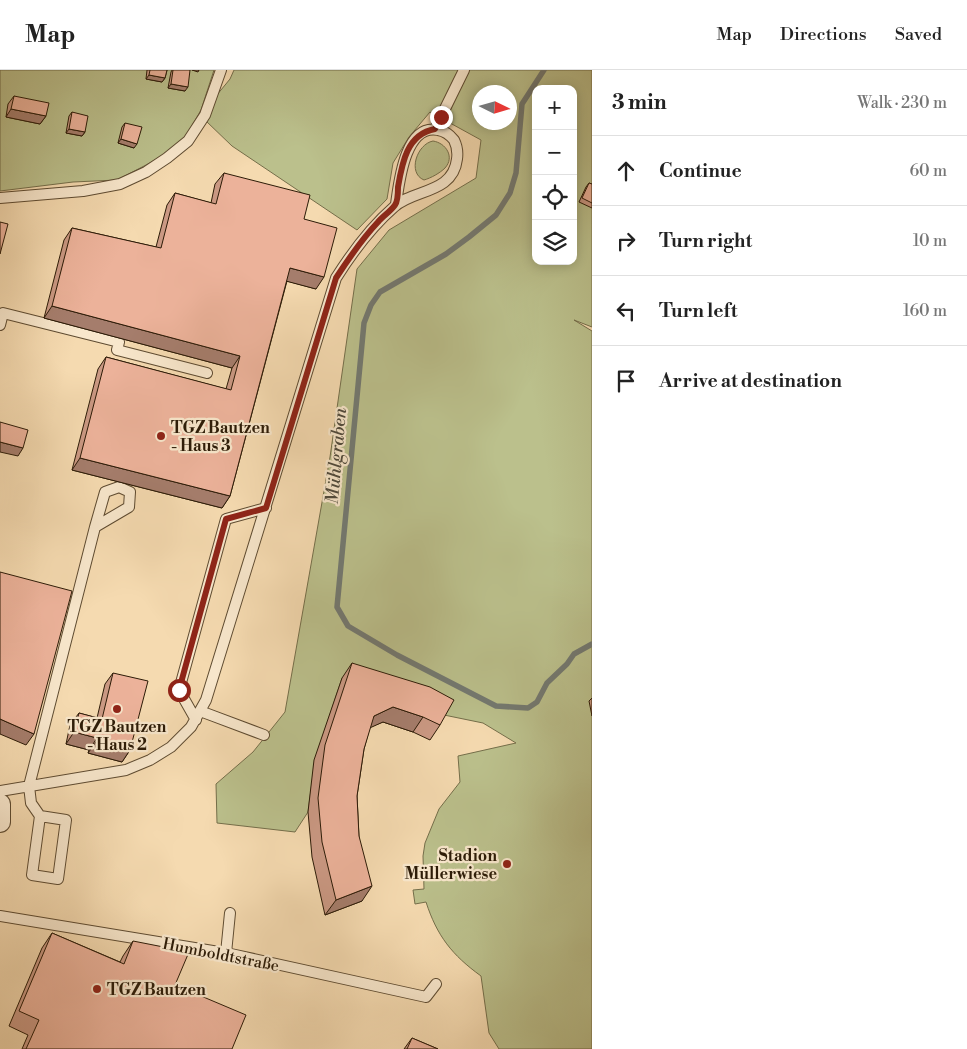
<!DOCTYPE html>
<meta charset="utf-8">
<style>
:root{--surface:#fff;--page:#f6f6f6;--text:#222;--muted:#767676;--line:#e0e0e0}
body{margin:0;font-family:"Libre Bodoni",serif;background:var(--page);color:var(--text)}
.controls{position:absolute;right:15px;top:15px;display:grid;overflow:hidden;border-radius:10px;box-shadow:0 2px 12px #0003}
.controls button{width:45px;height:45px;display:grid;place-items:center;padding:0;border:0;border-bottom:1px solid var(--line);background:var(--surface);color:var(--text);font:25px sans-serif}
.compass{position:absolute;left:472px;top:15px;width:45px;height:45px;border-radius:50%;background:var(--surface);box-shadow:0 2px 12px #0003;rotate:95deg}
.stop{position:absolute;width:15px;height:15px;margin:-11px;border:4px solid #8f2418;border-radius:50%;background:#fff}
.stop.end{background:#8f2418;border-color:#fff;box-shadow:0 1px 5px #0008}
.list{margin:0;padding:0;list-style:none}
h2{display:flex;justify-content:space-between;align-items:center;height:65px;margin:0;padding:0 20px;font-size:21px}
h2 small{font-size:16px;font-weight:400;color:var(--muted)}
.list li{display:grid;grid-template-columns:32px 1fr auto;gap:15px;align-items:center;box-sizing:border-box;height:70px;padding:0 20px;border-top:1px solid var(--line)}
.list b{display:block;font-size:19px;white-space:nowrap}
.list em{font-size:16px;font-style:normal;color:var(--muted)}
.icon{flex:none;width:28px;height:28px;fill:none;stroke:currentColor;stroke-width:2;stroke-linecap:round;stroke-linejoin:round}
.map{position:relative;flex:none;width:592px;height:979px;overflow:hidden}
header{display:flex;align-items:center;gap:30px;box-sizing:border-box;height:70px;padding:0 25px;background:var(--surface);border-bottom:1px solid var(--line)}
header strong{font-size:24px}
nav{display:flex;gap:28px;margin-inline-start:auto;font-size:18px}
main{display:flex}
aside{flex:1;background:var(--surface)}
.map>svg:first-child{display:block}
.green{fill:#bbc08c;stroke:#746e4a;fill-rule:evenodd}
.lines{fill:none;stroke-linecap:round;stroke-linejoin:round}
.stream{stroke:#737971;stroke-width:5.5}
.lane-casing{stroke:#5e4b31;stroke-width:12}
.street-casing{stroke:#5e4b31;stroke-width:22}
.lane{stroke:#f8e7cc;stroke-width:10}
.street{stroke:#f8e7cc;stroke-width:20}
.wall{fill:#cb9984;stroke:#2c1b07}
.shaded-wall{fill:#a57d6c;stroke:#2c1b07}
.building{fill:#ecb29a;stroke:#2c1b07}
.route{stroke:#8f2418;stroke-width:6}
.poi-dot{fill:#8f2418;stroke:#f8e7cc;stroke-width:2}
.labels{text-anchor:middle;stroke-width:4.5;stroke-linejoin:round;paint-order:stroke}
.poi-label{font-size:16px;font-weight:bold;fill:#2c1b07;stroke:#f8e7cc;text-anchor:start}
.street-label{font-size:16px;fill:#2c1b07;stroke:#f8e7cc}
.water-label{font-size:18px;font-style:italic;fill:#504a3c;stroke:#f8e7cc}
</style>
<header>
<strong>Map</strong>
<nav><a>Map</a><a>Directions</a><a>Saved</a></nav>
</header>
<main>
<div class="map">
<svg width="592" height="979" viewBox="0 0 592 979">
<rect width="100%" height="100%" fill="#f5dab0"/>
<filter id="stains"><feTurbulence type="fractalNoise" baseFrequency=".004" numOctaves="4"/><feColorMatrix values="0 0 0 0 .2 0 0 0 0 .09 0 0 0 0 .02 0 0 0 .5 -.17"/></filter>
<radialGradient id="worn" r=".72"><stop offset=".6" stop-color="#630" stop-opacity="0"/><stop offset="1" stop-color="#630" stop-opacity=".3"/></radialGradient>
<!-- green -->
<path class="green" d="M0 0H214L201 40 186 66 167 83 146 95 117 110 73 112 0 121Z
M234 0H592V257L574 250 592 261V979H499L489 963 481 906C452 885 437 866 426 832L415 834 413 820 424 819 423 786 425 773 439 739 460 712 458 686 516 673 483 653 444 645 342 608 315 690 308 742 295 762 217 753 216 714 253 682 285 642 330 387 357 199 389 160 476 108 481 70 430 42 409 67 393 93 387 129 357 160 232 76 206 51 216 26 230 9ZM536 19H573V191H536ZM480 22H510V52H480Z
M433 71C446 73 455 87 445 98 440 103 431 108 424 110 407 103 417 74 433 71Z"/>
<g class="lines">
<!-- stream -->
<path class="stream" d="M544 0 522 34 516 103 510 123 496 145 469 167 446 184 380 222 371 235 364 253 337 537 348 556 397 585 496 636 528 638 537 632 547 613 567 594 574 584 592 574"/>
<defs>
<path id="lane" d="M435 59 464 0
M0 128 83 121 120 114 146 102 167 88 188 71 205 45 221 0
M0 255 3 243 119 272 117 280 207 303
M200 641 264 665
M196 650 179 620 226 449 266 438
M0 721 126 700 150 690 171 677 191 657 206 630 336 208C353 181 371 157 394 137 413 119 453 124 457 89 458 82 457 76 454 70 450 65 445 61 438 60 405 53 399 113 396 134
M40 746 66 750 58 809 32 805 40 746 31 733 29 716 95 457 105 422 119 417 130 422 129 437 95 457
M0 846 231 884 426 927 436 914
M226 883 230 843"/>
<path id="street" d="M0 734V752"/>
</defs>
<!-- lane casing -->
<use href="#lane" class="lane-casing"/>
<!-- street casing -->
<use href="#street" class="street-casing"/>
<!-- lane -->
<use href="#lane" class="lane"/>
<!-- street -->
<use href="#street" class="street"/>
</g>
<!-- wall -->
<path class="wall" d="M147 0H167L165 8 162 12 146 9Z
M172 0H188L185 21 168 18 171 2Z
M14 26 46 46 40 54 6 47 8 34Z
M72 42 85 62 82 66 66 63 69 46Z
M125 53 134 78 118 73 122 57Z
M224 103 304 149 316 219 287 211 230 426 222 438 72 400 98 299 106 287 226 319 232 298 44 248 64 170 72 158 156 177 167 135 175 123 211 133 215 114Z
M589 113 592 114V138L579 132 586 117Z
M352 593 440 655 430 670 413 662 383 652 370 657 364 679 357 726 362 831 325 845 312 787 308 742 314 690 342 608Z
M113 603 130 680 122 692 88 683 89 680 66 674 70 655 79 643 97 648 105 614Z
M592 628V646L589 631Z
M52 863 120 892 123 886 133 871 175 915 232 979H22L28 965 9 956 42 878Z
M412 968 438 979H404Z"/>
<!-- shaded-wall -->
<path class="shaded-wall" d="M192 0H199L198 2Z
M149 5 165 8 162 12 146 9Z
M171 14 188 17 185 21 168 18Z
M11 39 46 46 40 54 6 47Z
M69 59 85 62 82 66 66 63Z
M121 69 137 74 134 78 118 73Z
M290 198 324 207 316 219 282 210Z
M52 236 240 286 232 298 44 248Z
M0 372 23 378 18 386 0 382Z
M80 388 230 426 222 438 72 400Z
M393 637 423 647 413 662 383 652 363 661 374 646Z
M0 649 34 664 26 675 0 664Z
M74 662 97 668 89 680 66 674Z
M96 672 130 680 122 692 88 683Z
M372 816 362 831 325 845 336 830Z"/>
<!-- building -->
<path class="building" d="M150 0H167L165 8 149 5Z
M173 0H190L188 17 171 14Z
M14 26 49 33 46 46 11 39Z
M72 42 88 46 85 62 69 59Z
M125 53 142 57 137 74 121 69Z
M224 103 310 125 304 149 337 158 324 207 290 198 230 426 80 388 106 287 231 320 240 286 52 236 72 158 161 178 175 123 216 134Z
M589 113 592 114V133L582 128Z
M0 152 8 154 0 184Z
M0 352 28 360 23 378 0 372Z
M0 502 72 521 34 664 0 649Z
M352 593 430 617 454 630 440 655 423 647 393 637 374 646 364 679 357 726 359 766 372 816 336 830 322 772 318 728 325 675Z
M113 603 148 611 130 680 96 672 97 668 74 662 79 643 102 649Z
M52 863 124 894 133 871 189 882 175 915 246 945 232 979H26L39 950 19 941Z
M412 968 438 979H407Z"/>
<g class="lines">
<!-- route -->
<path class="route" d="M179 620 226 449 266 438 336 208C349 188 362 169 378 152 383 146 390 142 395 135 398 131 398 122 398 117 402 93 407 64 435 59L441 47"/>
</g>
<!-- markers -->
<g class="poi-dot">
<circle cx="161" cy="366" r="5"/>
<circle cx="117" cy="639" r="5"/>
<circle cx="507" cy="794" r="5"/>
<circle cx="97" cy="919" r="5"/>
</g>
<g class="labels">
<!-- poi labels -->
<g class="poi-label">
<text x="171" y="363">TGZ Bautzen<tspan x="171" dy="18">- Haus 3</tspan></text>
<text x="117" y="662" text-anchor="middle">TGZ Bautzen<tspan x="117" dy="18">- Haus 2</tspan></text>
<text x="497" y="791" text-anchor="end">Stadion<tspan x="497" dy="18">Müllerwiese</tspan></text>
<text x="107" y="925">TGZ Bautzen</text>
</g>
<!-- street labels -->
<g class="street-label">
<text transform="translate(221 884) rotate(11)" y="6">Humboldtstraße</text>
</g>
<!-- water labels -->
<g class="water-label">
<text transform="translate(336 386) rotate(-85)" y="6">Mühlgraben</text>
</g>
</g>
<rect width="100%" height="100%" filter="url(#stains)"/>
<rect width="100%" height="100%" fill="url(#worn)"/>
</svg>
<div class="controls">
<button>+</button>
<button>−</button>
<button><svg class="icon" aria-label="locate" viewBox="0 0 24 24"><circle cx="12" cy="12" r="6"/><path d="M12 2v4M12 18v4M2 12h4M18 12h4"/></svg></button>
<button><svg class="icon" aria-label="layers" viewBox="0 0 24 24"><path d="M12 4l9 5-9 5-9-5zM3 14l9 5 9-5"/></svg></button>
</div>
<svg class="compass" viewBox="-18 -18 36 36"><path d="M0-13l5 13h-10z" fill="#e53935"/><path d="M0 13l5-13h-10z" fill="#767676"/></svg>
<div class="stop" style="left:179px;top:620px"></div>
<div class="stop end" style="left:441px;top:47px"></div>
</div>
<aside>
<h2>3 min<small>Walk · 230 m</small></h2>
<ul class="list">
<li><svg class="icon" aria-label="ahead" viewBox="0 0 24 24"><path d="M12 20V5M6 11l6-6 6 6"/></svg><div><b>Continue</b></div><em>60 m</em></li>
<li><svg class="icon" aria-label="right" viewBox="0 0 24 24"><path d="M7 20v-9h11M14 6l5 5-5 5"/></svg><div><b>Turn right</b></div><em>10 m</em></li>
<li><svg class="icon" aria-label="left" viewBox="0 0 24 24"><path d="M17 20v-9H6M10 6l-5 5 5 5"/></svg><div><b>Turn left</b></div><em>160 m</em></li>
<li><svg class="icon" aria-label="arrive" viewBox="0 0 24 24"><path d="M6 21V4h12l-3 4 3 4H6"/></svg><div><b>Arrive at destination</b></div></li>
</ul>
</aside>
</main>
